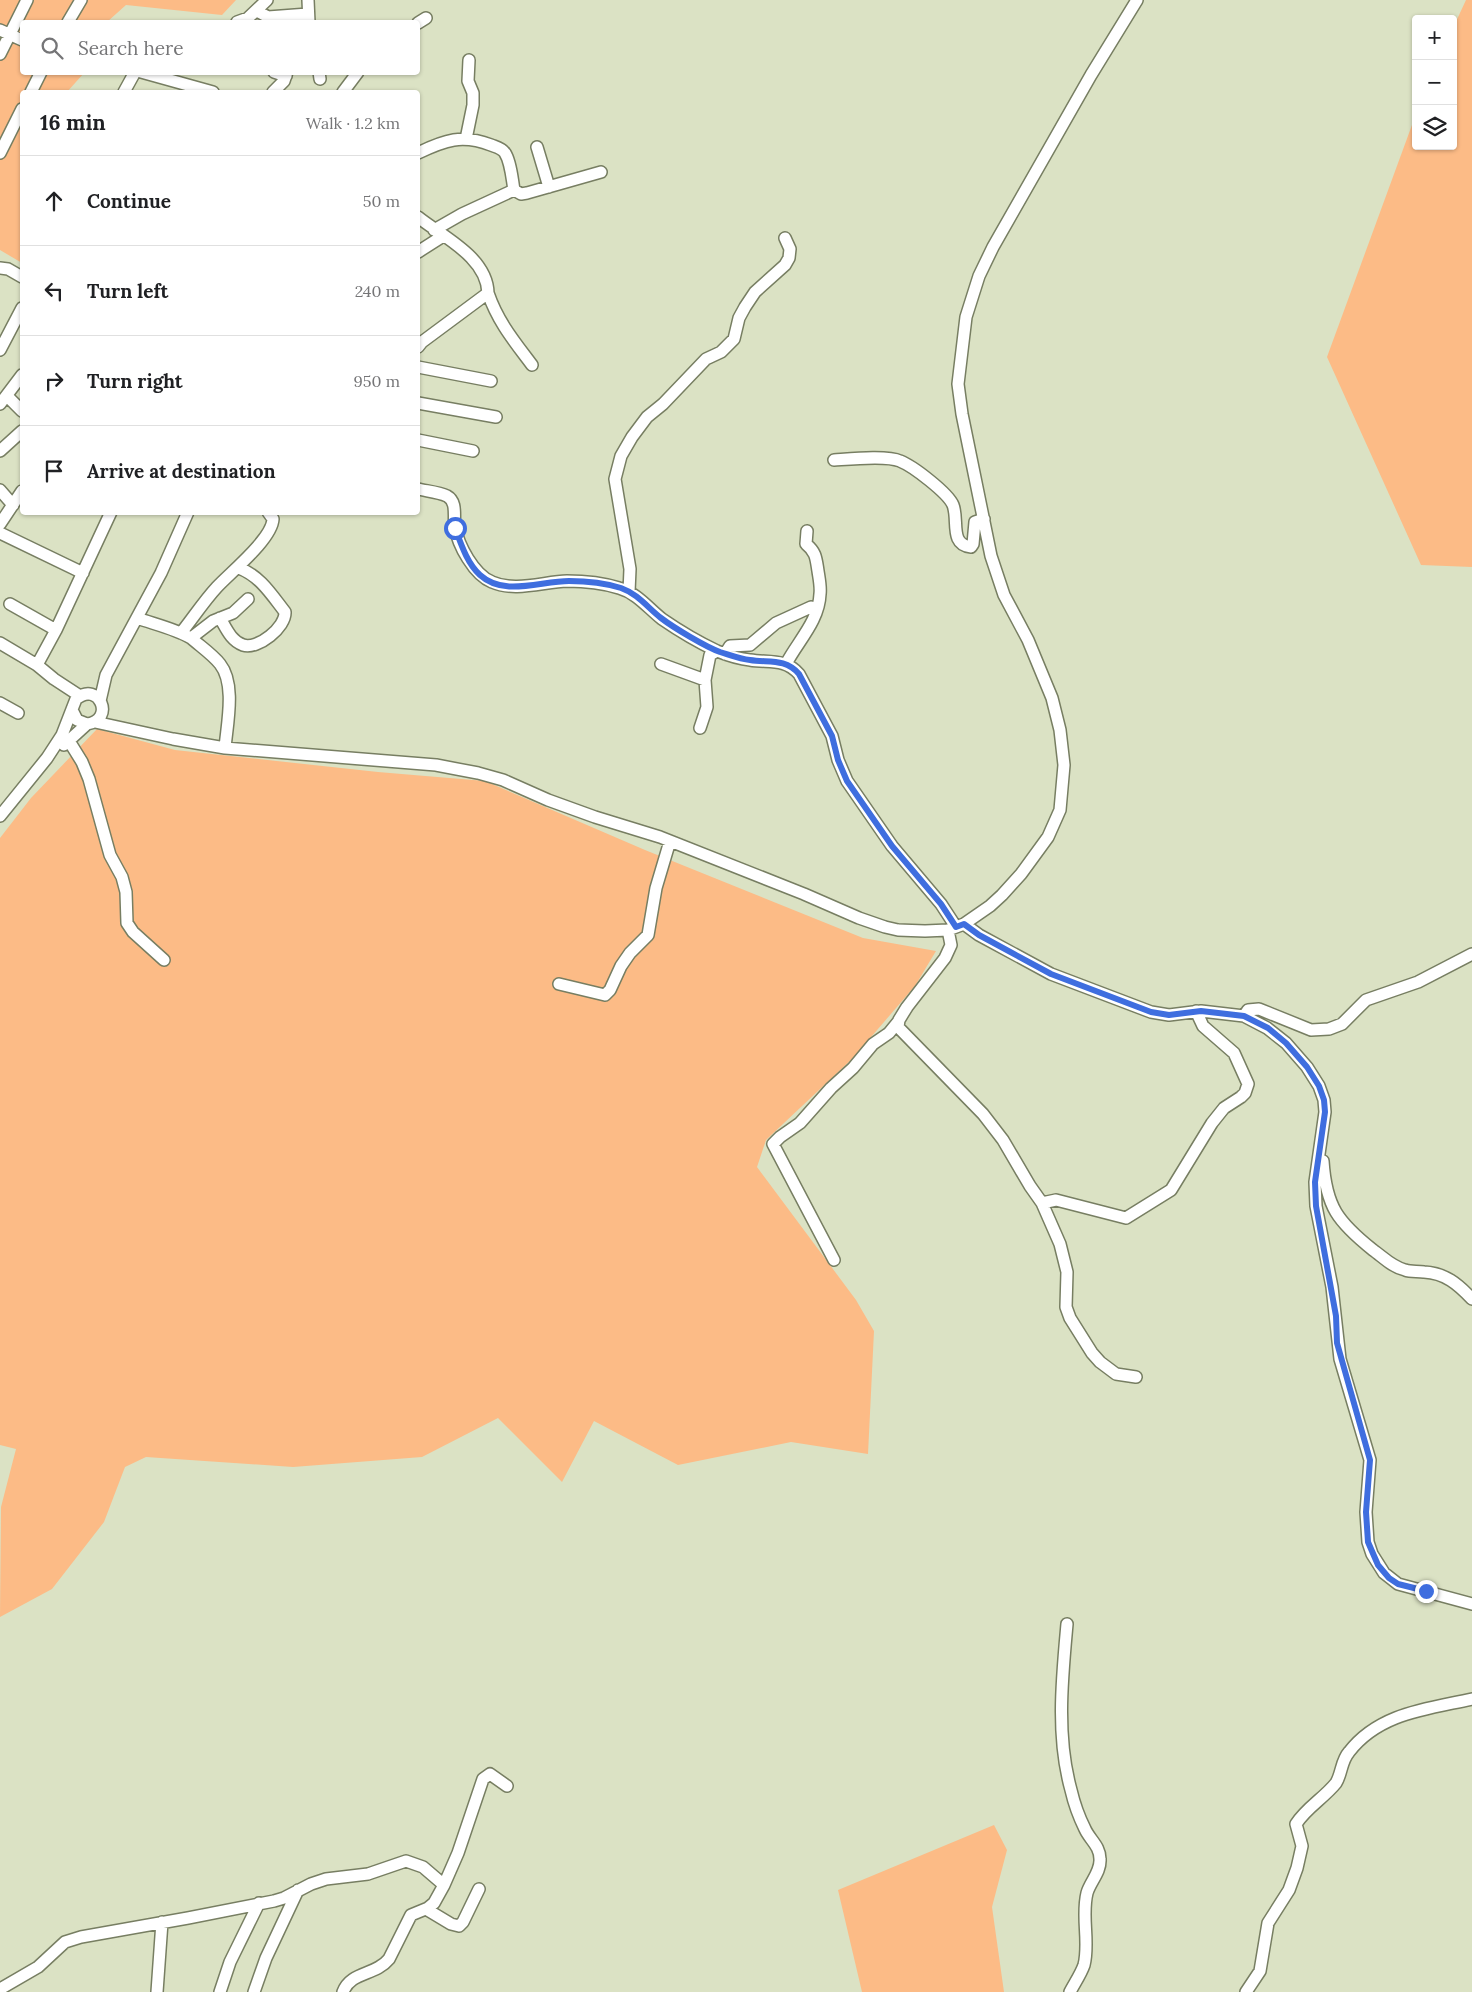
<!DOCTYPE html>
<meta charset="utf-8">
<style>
:root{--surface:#fff;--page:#f2f2f2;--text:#202124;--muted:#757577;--line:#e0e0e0}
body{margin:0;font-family:Lora,serif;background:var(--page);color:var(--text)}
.controls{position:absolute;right:15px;top:15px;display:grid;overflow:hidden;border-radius:5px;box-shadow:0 1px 4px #0004}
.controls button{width:45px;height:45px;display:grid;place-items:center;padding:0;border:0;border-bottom:1px solid var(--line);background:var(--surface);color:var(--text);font:25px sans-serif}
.stop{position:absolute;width:15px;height:15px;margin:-11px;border:4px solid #3f6edf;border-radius:50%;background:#fff}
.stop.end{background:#3f6edf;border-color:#fff;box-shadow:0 1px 5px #0008}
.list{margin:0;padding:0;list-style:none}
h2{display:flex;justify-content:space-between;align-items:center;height:65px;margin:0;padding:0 20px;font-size:21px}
h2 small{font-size:16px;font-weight:400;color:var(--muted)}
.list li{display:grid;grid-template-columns:32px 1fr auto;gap:15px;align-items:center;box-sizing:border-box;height:90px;padding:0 20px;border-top:1px solid var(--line)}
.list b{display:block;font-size:19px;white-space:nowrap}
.list em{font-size:16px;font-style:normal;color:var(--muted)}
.icon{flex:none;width:28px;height:28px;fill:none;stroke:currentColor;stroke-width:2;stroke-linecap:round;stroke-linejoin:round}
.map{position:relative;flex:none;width:1472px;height:1992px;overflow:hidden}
.search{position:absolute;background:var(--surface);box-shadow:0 1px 4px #0004;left:20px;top:20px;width:400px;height:55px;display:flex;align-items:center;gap:12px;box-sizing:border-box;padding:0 18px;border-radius:5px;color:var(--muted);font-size:19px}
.panel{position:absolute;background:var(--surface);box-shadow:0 1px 4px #0004;left:20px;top:90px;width:400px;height:425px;border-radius:5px}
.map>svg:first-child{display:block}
.green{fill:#fcbb86}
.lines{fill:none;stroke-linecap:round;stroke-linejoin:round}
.minor-casing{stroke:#777e62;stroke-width:14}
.minor{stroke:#fff;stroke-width:11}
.route{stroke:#3f6edf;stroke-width:6}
</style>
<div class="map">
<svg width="1472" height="1992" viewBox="0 0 1472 1992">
<rect width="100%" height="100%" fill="#dbe2c4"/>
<!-- green -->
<path class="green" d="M0 0H236L222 15 126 5 107 22H22V72L84 73 67 92H22V263L0 250Z
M1466 0H1472V567L1421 565 1327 357 1416 114V146H1453V28Z
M97 729 175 750 378 772 485 781 645 850 863 938 936 951 915 986 853 1058 766 1140 757 1167 856 1300 874 1331 868 1454 791 1442 678 1465 594 1421 562 1482 498 1418 422 1457 293 1467 146 1457 125 1467 104 1522 52 1589 0 1617 1 1507 16 1449 0 1445V838L31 798Z
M994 1825 1007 1850 992 1907 1004 1992H862L838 1890Z"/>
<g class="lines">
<defs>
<path id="minor" d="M308 0 309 22
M257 11 268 17 308 14
M68 22 81 0
M237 22 248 18 267 0
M418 23 426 18
M0 30 22 40
M0 54 27 0
M141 72 213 92
M274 72 286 76
M319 72 320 79
M31 92 41 72
M124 92 135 72
M273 92 284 81 287 72
M343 92 358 72
M466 139 473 105V93L468 81 469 60
M537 147 549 187
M0 153 22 109
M418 153C445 140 462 134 491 145 496 147 502 148 505 153 511 162 512 179 514 190L462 214 434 230
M514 190 521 194 527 193 601 172
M418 217C443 237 487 257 488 293L422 342 418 347
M418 252 443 236
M0 268 8 269 22 277
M488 293C498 322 514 341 532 365
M0 350 22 308
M418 367 491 381
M7 396 22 411
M418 403 496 417
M0 404 22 375
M418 440 473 451
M0 451 22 431
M834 460C849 459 887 455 900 461 913 466 948 493 953 505 959 520 949 545 971 547L973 544 975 522 984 519
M418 489C426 491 439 492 447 496 458 502 453 518 455 527 458 545 474 575 492 582 514 592 543 582 567 581 584 581 603 583 619 588 637 593 648 608 662 619 678 630 700 643 717 651 727 655 740 659 750 660 769 663 785 658 799 674L832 736 838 760 847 781 892 846 941 904 956 927
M0 490 13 505
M0 524 22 491
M0 533 83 573
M629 592 630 569 615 479 621 456 632 437 647 417 663 404 706 359 721 352 734 339 739 318 745 307 755 292 785 265 789 258 790 249 785 238
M10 604 56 630
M137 618C154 624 176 629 191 638L213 621 233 613 248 599
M220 618C226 628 231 641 243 645 258 650 286 627 285 612 271 594 260 576 239 568
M181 633C193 618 204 601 217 587 231 572 272 539 273 519L268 512
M191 638C200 646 212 654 220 664 236 684 227 724 225 748
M0 643 37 665 54 679 80 696
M725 654 730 646 750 645 776 623 811 607 817 609
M661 664 705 680
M786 664C798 641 819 621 820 594 821 587 819 578 818 571 816 558 816 552 806 544L807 531
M37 665 56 630 111 512
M100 701 106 675 161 573 188 512
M0 703 18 713
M95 722 173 739 225 748 436 765 478 773 503 780 548 800 595 817 660 837 804 894 859 918 885 927 898 930 925 931 948 930 964 924 990 906 1002 895 1021 874 1048 837 1060 810 1064 765 1060 730 1052 698 1028 640 1004 595 991 556 962 414 958 384 966 317 979 276 993 247 1091 75 1137 0
M700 728 707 707 705 680 710 655 717 651
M69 741 82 762 89 779 110 855 122 877 126 892 127 923 133 932 164 960
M64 745 87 724
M0 816 47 758 62 735 76 699C99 680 116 720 87 724L77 720 72 710
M964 924 979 935 1051 974 1151 1012 1169 1015 1201 1011 1244 1016 1267 1028 1286 1043 1307 1067 1319 1086 1324 1100 1325 1112 1315 1182 1316 1206 1332 1287 1340 1359 1370 1460 1366 1512 1368 1542 1372 1554 1384 1573 1398 1584 1472 1604
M948 930 951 945 945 958 907 1007 899 1020 898 1027 983 1114 1003 1140 1030 1186 1042 1203 1060 1244 1067 1272 1066 1307 1070 1318 1092 1353 1100 1362 1116 1374 1136 1377
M559 984 605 995 610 990 621 966 630 953 648 935 656 888 670 841
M1244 1016 1248 1010 1259 1009 1311 1030 1329 1029 1342 1024 1366 1000 1418 982 1472 954
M1323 1161C1326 1207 1338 1222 1373 1250 1383 1257 1392 1267 1405 1270 1411 1272 1417 1271 1424 1272 1445 1273 1458 1284 1472 1299
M1042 1203 1056 1200 1126 1218 1171 1190 1212 1123 1224 1108 1241 1097 1245 1093 1248 1084 1234 1053 1203 1026 1196 1011
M834 1260 773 1144 780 1137 800 1123 831 1088 853 1068 873 1044 889 1033 898 1022
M1067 1624C1062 1679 1056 1736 1071 1790 1074 1803 1079 1817 1085 1829 1090 1840 1100 1846 1100 1859 1101 1872 1090 1882 1087 1893 1081 1917 1090 1942 1084 1965 1081 1974 1074 1984 1070 1992
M444 1885 458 1853 483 1779 490 1774 507 1786
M426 1909 451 1924 459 1926 463 1922 479 1889
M0 1989 38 1967 65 1942 81 1937 188 1918 274 1901 284 1898 311 1884 326 1879 368 1874 406 1861 423 1867 444 1885 434 1903 428 1908 411 1915 389 1959C375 1976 351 1971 343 1992
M157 1992 162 1922
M220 1992 230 1962 259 1903
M254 1992 266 1958 298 1890
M1246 1992 1260 1971 1268 1923 1289 1890 1297 1868 1302 1846 1296 1824C1306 1808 1324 1798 1336 1783 1342 1773 1341 1761 1349 1752 1379 1713 1427 1709 1472 1699"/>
</defs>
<!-- minor casing -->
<use href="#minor" class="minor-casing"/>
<!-- minor -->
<use href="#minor" class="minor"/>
</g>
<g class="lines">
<!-- route -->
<path class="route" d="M455 528C461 544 467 563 480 575 504 597 540 581 569 581 585 581 605 583 621 588 638 594 648 608 661 618 674 628 706 647 720 652 730 655 740 659 750 660 769 663 785 658 799 674L832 736 838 760 847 781 892 846 941 904 956 927 964 924 979 935 1051 974 1151 1012 1169 1015 1201 1011 1244 1016 1268 1028 1286 1043 1307 1067 1319 1086 1324 1100 1325 1112 1315 1182 1316 1206 1336 1316 1337 1343 1370 1460 1366 1512 1368 1542 1378 1565 1389 1578 1398 1584 1426 1591"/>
</g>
</svg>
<div class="controls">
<button>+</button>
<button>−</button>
<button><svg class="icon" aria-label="layers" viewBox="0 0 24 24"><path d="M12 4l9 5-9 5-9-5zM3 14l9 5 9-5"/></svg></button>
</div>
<div class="stop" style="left:455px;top:528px"></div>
<div class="stop end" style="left:1426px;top:1591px"></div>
<div class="search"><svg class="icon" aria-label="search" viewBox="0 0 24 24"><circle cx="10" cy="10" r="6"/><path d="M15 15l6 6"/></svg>Search here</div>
<section class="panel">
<h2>16 min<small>Walk · 1.2 km</small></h2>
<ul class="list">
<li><svg class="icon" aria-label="ahead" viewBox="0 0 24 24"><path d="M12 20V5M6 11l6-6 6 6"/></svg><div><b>Continue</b></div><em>50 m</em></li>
<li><svg class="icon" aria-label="left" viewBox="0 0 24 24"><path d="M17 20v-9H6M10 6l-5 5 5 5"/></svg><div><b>Turn left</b></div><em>240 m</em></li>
<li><svg class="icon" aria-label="right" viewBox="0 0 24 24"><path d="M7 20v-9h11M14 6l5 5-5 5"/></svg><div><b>Turn right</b></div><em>950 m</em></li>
<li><svg class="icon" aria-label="arrive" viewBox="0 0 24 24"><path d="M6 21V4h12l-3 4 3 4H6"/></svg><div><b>Arrive at destination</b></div></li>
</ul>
</section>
</div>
